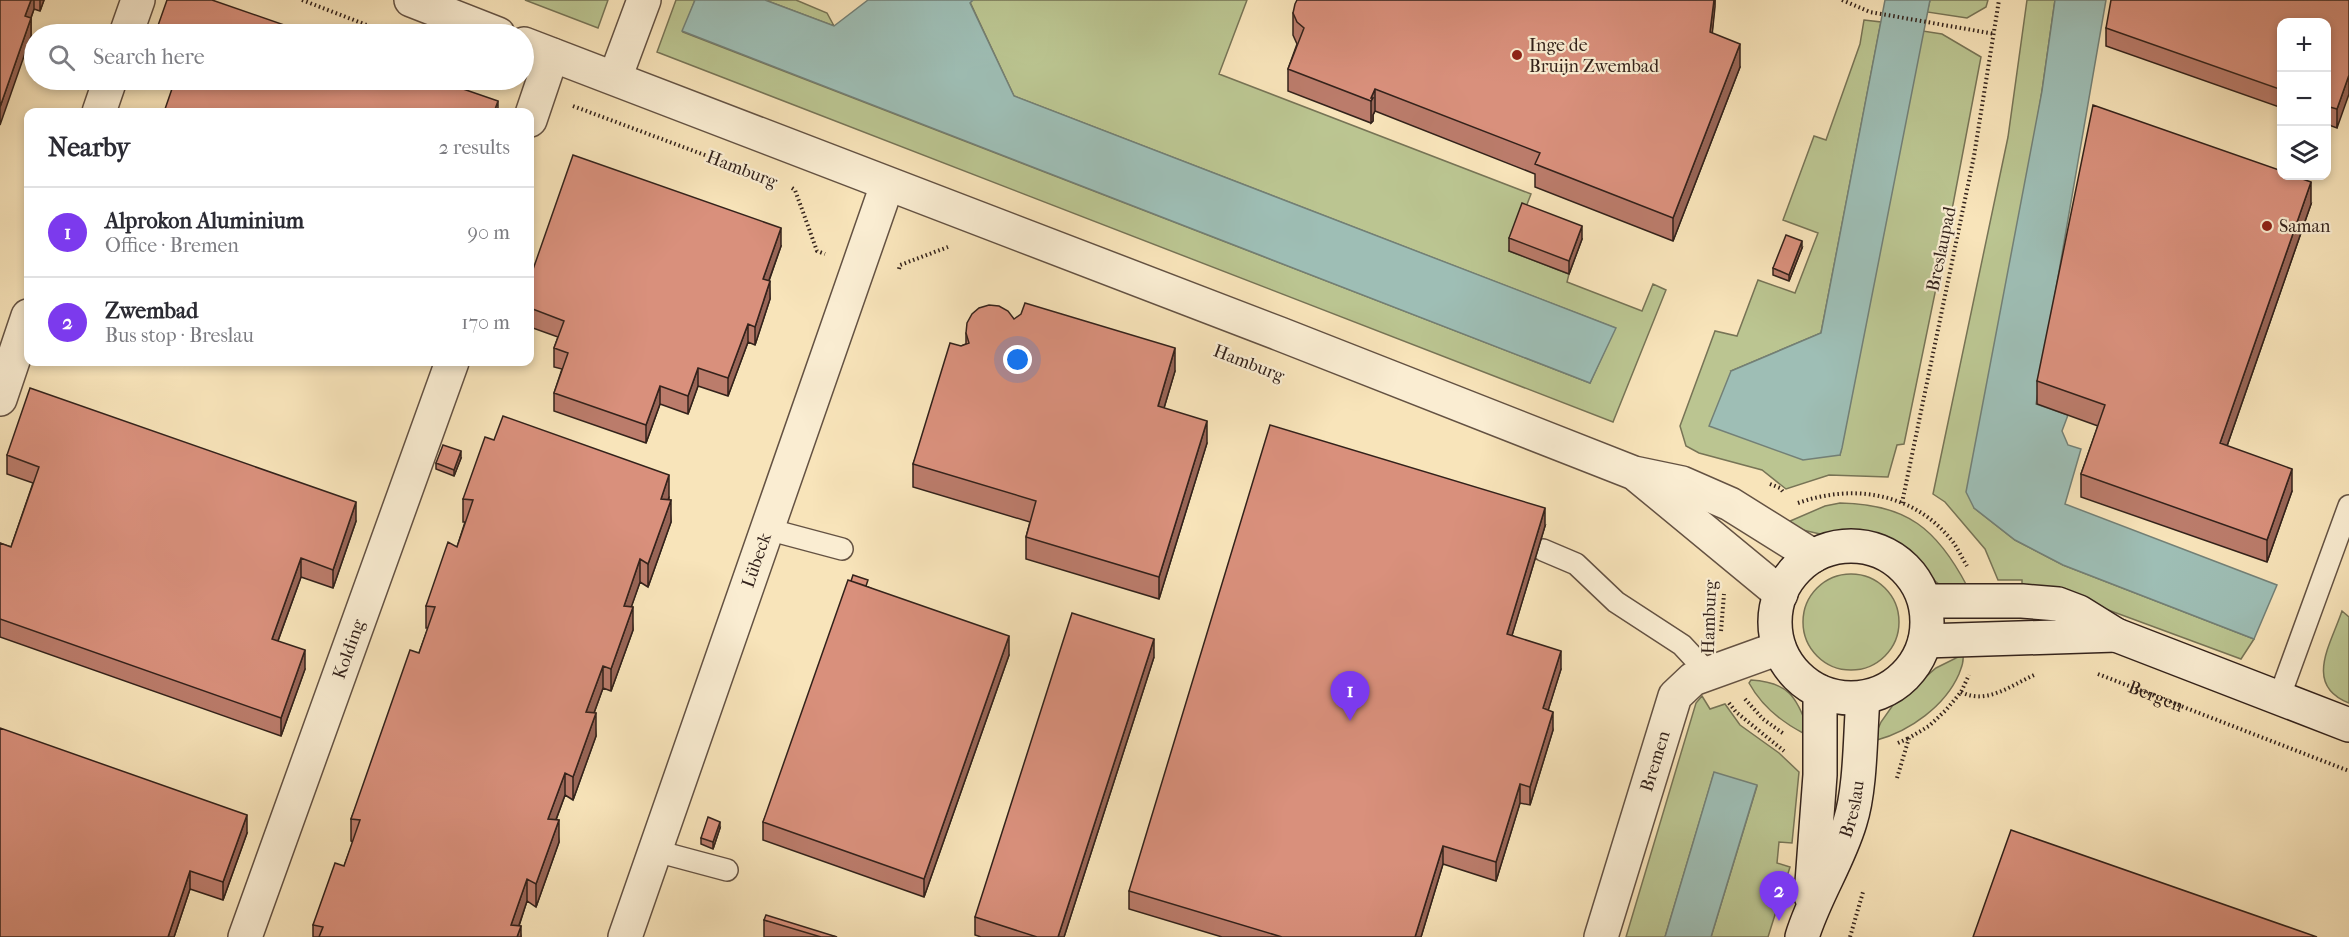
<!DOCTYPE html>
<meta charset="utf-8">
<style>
:root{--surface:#fff;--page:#f2f2f3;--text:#2b2b33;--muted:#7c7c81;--line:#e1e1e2;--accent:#7c3aed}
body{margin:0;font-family:"IM FELL French Canon",serif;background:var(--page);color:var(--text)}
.controls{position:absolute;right:18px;top:18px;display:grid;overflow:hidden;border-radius:12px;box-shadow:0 3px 9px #0003}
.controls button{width:54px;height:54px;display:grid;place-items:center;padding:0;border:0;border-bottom:2px solid var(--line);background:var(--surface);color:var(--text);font:30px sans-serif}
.you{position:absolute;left:1018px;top:360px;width:21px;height:21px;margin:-15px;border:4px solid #fff;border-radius:50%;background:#1a73e8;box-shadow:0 0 0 9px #1a73e833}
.badge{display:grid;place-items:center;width:39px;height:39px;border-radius:50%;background:var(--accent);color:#fff;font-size:20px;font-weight:700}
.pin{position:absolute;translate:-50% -50px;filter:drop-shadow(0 2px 3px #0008)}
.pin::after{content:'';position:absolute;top:32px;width:21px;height:18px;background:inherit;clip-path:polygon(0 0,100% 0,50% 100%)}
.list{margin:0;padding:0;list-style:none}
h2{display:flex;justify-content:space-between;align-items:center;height:78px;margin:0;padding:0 24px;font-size:26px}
h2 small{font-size:20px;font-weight:400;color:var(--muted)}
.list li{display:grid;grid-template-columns:39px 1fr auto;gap:18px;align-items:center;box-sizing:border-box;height:90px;padding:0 24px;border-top:2px solid var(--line)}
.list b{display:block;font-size:22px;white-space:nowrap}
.list p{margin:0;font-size:20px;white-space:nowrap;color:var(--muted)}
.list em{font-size:20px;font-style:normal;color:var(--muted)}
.icon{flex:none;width:33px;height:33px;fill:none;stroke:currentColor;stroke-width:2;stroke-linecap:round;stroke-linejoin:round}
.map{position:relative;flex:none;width:2349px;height:937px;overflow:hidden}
.search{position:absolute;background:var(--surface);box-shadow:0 3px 9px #0003;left:24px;top:24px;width:510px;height:66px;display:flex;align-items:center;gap:15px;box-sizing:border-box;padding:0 21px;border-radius:33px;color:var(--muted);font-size:22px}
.panel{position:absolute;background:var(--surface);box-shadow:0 3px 9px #0003;left:24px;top:108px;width:510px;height:258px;border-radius:12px}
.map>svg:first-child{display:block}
.green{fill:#bbc591;stroke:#777456;stroke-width:1.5}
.water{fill:#9ebeb5;stroke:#738077;stroke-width:1.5}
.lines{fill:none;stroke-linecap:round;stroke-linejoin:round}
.lane-casing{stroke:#645243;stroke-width:24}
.street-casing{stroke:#645243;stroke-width:36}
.secondary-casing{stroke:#33221b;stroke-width:36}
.path{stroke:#33221b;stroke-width:4;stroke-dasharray:1.5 3;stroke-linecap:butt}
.lane{stroke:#faedd2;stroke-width:21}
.street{stroke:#faedd2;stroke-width:33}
.secondary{stroke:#faedd2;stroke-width:33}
.wall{fill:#bb7c6b;stroke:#33221b;stroke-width:1.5}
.shaded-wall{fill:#986557;stroke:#33221b;stroke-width:1.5}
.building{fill:#d9907c;stroke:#33221b;stroke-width:1.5}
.poi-dot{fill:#8f2418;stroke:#faedd2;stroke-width:2}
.labels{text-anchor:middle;stroke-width:4.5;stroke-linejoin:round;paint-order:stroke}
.poi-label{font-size:18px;fill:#33221b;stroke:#faedd2;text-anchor:start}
.street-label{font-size:18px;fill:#33221b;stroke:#faedd2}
</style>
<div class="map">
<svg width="2349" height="937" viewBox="0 0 2349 937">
<rect width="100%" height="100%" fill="#f8e4ba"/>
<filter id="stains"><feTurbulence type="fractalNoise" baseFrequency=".00333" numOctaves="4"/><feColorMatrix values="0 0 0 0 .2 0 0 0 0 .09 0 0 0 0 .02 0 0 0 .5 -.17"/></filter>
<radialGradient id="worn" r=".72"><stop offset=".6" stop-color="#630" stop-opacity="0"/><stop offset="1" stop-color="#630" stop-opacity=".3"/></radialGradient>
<!-- green -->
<path class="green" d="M525 0H608L598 28Z
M676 0H695L683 32 1590 383 1615 328 1014 96 970 2 973 0H1247L1219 74 1531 194 1509 251 1569 274 1567 282 1642 311 1653 284 1666 290 1613 422 657 52Z
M765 0H796L827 13 834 26Z
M1930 0H1988L1986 7 1967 18 1927 12Z
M2027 0H2055L2042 91 1974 508 2015 540 2063 565 2254 639 2241 659 2065 594 2022 591V580H1998L1985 549 1945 502 1933 494 2008 137Z
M1864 20 1881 22 1821 333 1731 371 1840 455 1923 31 1942 34 1981 57 1951 215 1904 444 1897 445 1888 477 1829 475 1786 489 1762 470 1699 453 1686 446 1680 426 1715 331 1737 336 1758 280 1795 293 1818 233 1783 220 1814 136 1826 140 1860 44Z
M1840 503C1907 504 1937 529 1967 586L1943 587 1935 581 1920 562 1908 551 1872 533 1849 531 1820 534 1790 527 1788 522 1825 506Z
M1803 622a48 48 0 1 1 96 0a48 48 0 1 1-96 0Z
M2342 611 2349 617V703C2303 685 2331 644 2342 611Z
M1960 656H1963C1964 663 1961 668 1959 674 1945 706 1910 731 1877 740L1874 738 1881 722 1893 705 1936 668Z
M1751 680C1788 682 1797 697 1808 729L1806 732 1803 733C1780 721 1761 705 1749 683Z
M1702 696 1710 709 1725 704 1740 725 1779 753 1799 772 1792 843 1779 842 1777 863 1790 867 1768 937H1711L1757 786 1714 773 1665 937H1626L1696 703Z"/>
<!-- water -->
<path class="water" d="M695 0H765L834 26 868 0H973L970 3 1014 96 1616 328 1590 383 682 31Z
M1885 0H1930L1842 448 1840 455 1803 460 1709 426 1731 371 1821 333Z
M2055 0H2106L2036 404 2068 415 2062 431 2068 445 2081 449 2065 504 2277 585 2254 639 2063 565 2015 540 1974 508 1966 492 2042 91Z
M1714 772 1757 785 1711 937H1665Z"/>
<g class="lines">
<defs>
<path id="lane" d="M767 529 842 549
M1543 550 1576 564 1616 602 1682 645 1708 673
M2279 698 2349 506
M656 851 727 870"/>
<g id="street">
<path d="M411 0 498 34"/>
<path d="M126 34 138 0"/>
<path d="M524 44 1280 334 1634 473 1682 483 1730 504 1813 556"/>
<path d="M615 78 644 0"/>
<path d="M99 112 110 80"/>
<path d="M530 120 552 55"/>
<path d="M0 399 28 316"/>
<path d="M1638 476 1781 594"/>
<path id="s2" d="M245 937 452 362"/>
<path id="s3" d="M625 937 887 185"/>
<path id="s4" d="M1601 937 1675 696 1693 679 1779 648"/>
</g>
<g id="secondary">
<circle cx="1851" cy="622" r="76"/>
<path d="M1925 601H2022L2058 604 2079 612 2116 635 2349 725"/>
<path d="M1925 641 2116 635"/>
<path d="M1811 896 1820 775V692"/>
<path id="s5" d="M1802 937C1814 897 1838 862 1850 822 1861 788 1860 734 1863 698"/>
</g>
</defs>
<!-- lane casing -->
<use href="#lane" class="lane-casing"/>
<!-- street casing -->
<use href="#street" class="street-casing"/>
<!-- secondary casing -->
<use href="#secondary" class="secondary-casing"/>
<!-- path -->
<g class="path">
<path d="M302 0 390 34"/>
<path d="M1842 0 1870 12 1995 34"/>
<path d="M573 106 710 157"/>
<path d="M792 188 795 190 817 251 825 254"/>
<path d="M899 269 900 265 948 247"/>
<path d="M1770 484 1780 488 1784 493"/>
<path d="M1798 503C1854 483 1915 493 1953 542 1958 549 1962 558 1967 566"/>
<path d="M1902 503 1974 156 1999 0"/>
<path d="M1706 627 1710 581"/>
<path d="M1721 631 1724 594"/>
<path id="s1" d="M2098 674 2349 771"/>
<path d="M1961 692C1986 705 2010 686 2034 675"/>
<path d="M1745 699 1763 719 1784 734"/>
<path d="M1729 703 1736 712 1784 751"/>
<path d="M1898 743 1909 738"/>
<path d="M1897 778 1909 738 1929 726 1946 710 1961 692 1969 675"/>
<path d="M1850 937 1863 892"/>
</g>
<!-- lane -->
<use href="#lane" class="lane"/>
<!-- street -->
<use href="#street" class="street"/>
<!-- secondary -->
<use href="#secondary" class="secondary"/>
</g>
<!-- wall -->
<path class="wall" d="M0 0H44L40 11 34 9 31 18V36Z
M1715 0 1712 33 1740 67 1673 241 1535 187V174L1375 111 1373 115V121L1371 123 1288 91V69L1297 44 1293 35V13Z
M2349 0 2337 128 2326 124V22H2282V108L2106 46V28Z
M2311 204 2227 446 2292 491 2267 562 2081 497V474L2098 426 2037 404V381Z
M1509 238 1582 239 1569 274 1509 251Z
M781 246 769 281 770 299 755 345 748 342 728 396 698 386 688 414 660 404 646 443 554 411V393L562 369 554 367V348L558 337 530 327V278Z
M1802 248 1789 281 1773 275V268Z
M1014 319 1175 371 1164 408 1207 443 1159 599 1026 559V537L1030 522 913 487V464L961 346 966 344V333Z
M7 455 356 521 333 588 301 577 278 641 305 669 281 736 0 637V543L11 547 33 483 7 474Z
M461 458 454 476 436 469V463Z
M669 497V499L671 522 648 587 640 582 631 607 633 630 611 691 603 688 594 713 596 736 573 800 565 795 556 820 559 842 536 907 527 901 519 926 521 937H313V925L344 866 353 842 351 841V819L419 653 428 628H426V606L457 547 465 522H463V499Z
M1545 526 1512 635 1561 669 1548 710 1553 730 1530 805 1520 803 1496 881 1443 864 1421 937H1222L1129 909V891Z
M868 587 1009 655 924 897 763 840V822Z
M1154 657 1064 937H981L975 935V917Z
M720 828 713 849 701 844V838Z
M247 833 223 900 190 889 174 937H0Z
M764 920 837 937H764Z"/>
<!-- shaded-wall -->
<path class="shaded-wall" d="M31 0H34V9L25 34V16Z
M40 0H44L40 11Z
M1714 0H1715V7L1710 55V32Z
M31 18V36L0 125V107Z
M1740 44V67L1673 241V218Z
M2349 75V94L2337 128V109Z
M1375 89V111L1373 115V121L1371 123V98Z
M498 101V112H494Z
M2311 182V204L2220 466V443Z
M1582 226V239L1569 274V261Z
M781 228V246L763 297V279Z
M1802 241V248L1789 281V275Z
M770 281V299L755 345V327Z
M748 324V342L728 396V378Z
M1175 348V371L1158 428V406Z
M698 368V386L688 414V396Z
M660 386V404L646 443V425Z
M1207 421V443L1159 599V577Z
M461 451V458L454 476V470Z
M2292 469V491L2267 562V540Z
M669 475V497L661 521V499Z
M671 500V522L648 587V564Z
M356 502V521L333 588V570Z
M1545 508V526L1507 652V634Z
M301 558V577L272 657V639Z
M640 559V582L624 628V606Z
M633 607V630L611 691V669Z
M1009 636V655L924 897V879Z
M1154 639V657L1064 937H1058Z
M305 650V669L281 736V718Z
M1561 651V669L1543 727V708Z
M603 666V688L586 735V712Z
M1553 712V730L1530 805V787Z
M596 713V736L573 800V777Z
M565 773V795L548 841V819Z
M1520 784V803L1496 881V862Z
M247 815V833L223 900V882Z
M559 820V842L536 907V884Z
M720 822V828L713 849V842Z
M1443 846V864L1421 937H1415Z
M190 871V889L174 937H168Z
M527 879V901L515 937 511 925Z
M521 926V937H517Z"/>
<!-- building -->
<path class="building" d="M0 0H31L25 16 31 18 0 107Z
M167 0H212L310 34H155Z
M1297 0H1714L1710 32 1740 44 1673 218 1535 164 1540 153 1375 89 1371 98H1373L1371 101 1288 69 1304 28 1297 22 1293 13 1295 4Z
M2111 0H2349V75L2337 109 2326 106V22H2282V90L2106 28Z
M175 80H437L498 101 494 112H164Z
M2093 105 2282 171V176H2294L2311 182 2220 443 2292 469 2267 540 2081 474 2105 405 2037 381Z
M573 155 781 228 763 279 770 281 755 327 748 324 728 378 698 368 688 396 660 386 646 425 554 393 568 353 554 348 564 321 530 308V278Z
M1522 203 1582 226 1569 261 1509 238Z
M1786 235 1802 241 1789 275 1773 268Z
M1025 303 1175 348 1158 406 1207 421 1159 577 1026 537 1036 501 913 464 950 343 961 346 969 343 966 333 967 323 972 314 979 308 989 305 999 306 1008 311 1014 319 1021 314Z
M30 388 356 502 333 570 301 558 272 639 305 650 281 718 0 619V543L11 547 39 467 7 455Z
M503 416 669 475 661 499 671 500 648 564 640 559 624 606 633 607 611 669 603 666 586 712 596 713 573 777 565 773 548 819 559 820 536 884 527 879 511 925 521 926 517 937H319L323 927 313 925 335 863 344 866 360 820 351 819 410 650 419 653 435 607 426 606 448 542 457 547 473 500 463 499 485 437 494 440Z
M1270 425 1545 508 1507 634 1561 651 1543 708 1553 712 1530 787 1520 784 1496 862 1443 846 1415 937H1282L1129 891Z
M443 445 461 451 454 470 436 463Z
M853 575 868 580 866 586 851 581Z
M848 580 1009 636 924 879 763 822Z
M1072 613 1154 639 1058 937H1037L975 917Z
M0 728 247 815 223 882 190 871 168 937H0Z
M708 817 720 822 713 842 701 838Z
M2011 830 2317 937H1973Z
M766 915 837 937H821L764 920Z"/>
<!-- markers -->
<g class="poi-dot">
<circle cx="1517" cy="55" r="6"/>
<circle cx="2267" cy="226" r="6"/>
</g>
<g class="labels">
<!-- poi labels -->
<g class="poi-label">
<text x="1529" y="51">Inge de<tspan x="1529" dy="21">Bruijn Zwembad</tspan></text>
<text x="2279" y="232">Saman</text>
</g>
<!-- street labels -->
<g class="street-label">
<text transform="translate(742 169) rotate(21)" y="6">Hamburg</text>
<text transform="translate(1941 249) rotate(-78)" y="6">Breslaupad</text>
<text transform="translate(1249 363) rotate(21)" y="6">Hamburg</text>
<text dy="6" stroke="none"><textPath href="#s3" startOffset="399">Lübeck</textPath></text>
<text transform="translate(1709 617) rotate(-88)" y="6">Hamburg</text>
<text dy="6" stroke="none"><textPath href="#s2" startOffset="306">Kolding</textPath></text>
<text dy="6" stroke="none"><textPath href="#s1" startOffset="62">Bergen</textPath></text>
<text dy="6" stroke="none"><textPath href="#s4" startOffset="184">Bremen</textPath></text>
<text dy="6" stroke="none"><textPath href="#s5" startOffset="138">Breslau</textPath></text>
</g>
</g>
<rect width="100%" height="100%" filter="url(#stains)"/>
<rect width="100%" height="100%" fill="url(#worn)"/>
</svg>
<div class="controls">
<button>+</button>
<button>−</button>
<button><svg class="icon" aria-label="layers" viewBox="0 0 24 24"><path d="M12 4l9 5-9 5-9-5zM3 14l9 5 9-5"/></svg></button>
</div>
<div class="you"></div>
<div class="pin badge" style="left:1350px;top:721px">1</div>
<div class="pin badge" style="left:1779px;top:921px">2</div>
<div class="search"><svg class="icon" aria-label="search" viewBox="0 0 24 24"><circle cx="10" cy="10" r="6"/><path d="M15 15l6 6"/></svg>Search here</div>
<section class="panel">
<h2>Nearby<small>2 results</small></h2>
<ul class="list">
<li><span class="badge">1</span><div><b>Alprokon Aluminium</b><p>Office · Bremen</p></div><em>90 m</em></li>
<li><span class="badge">2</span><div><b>Zwembad</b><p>Bus stop · Breslau</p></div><em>170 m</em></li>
</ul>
</section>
</div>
